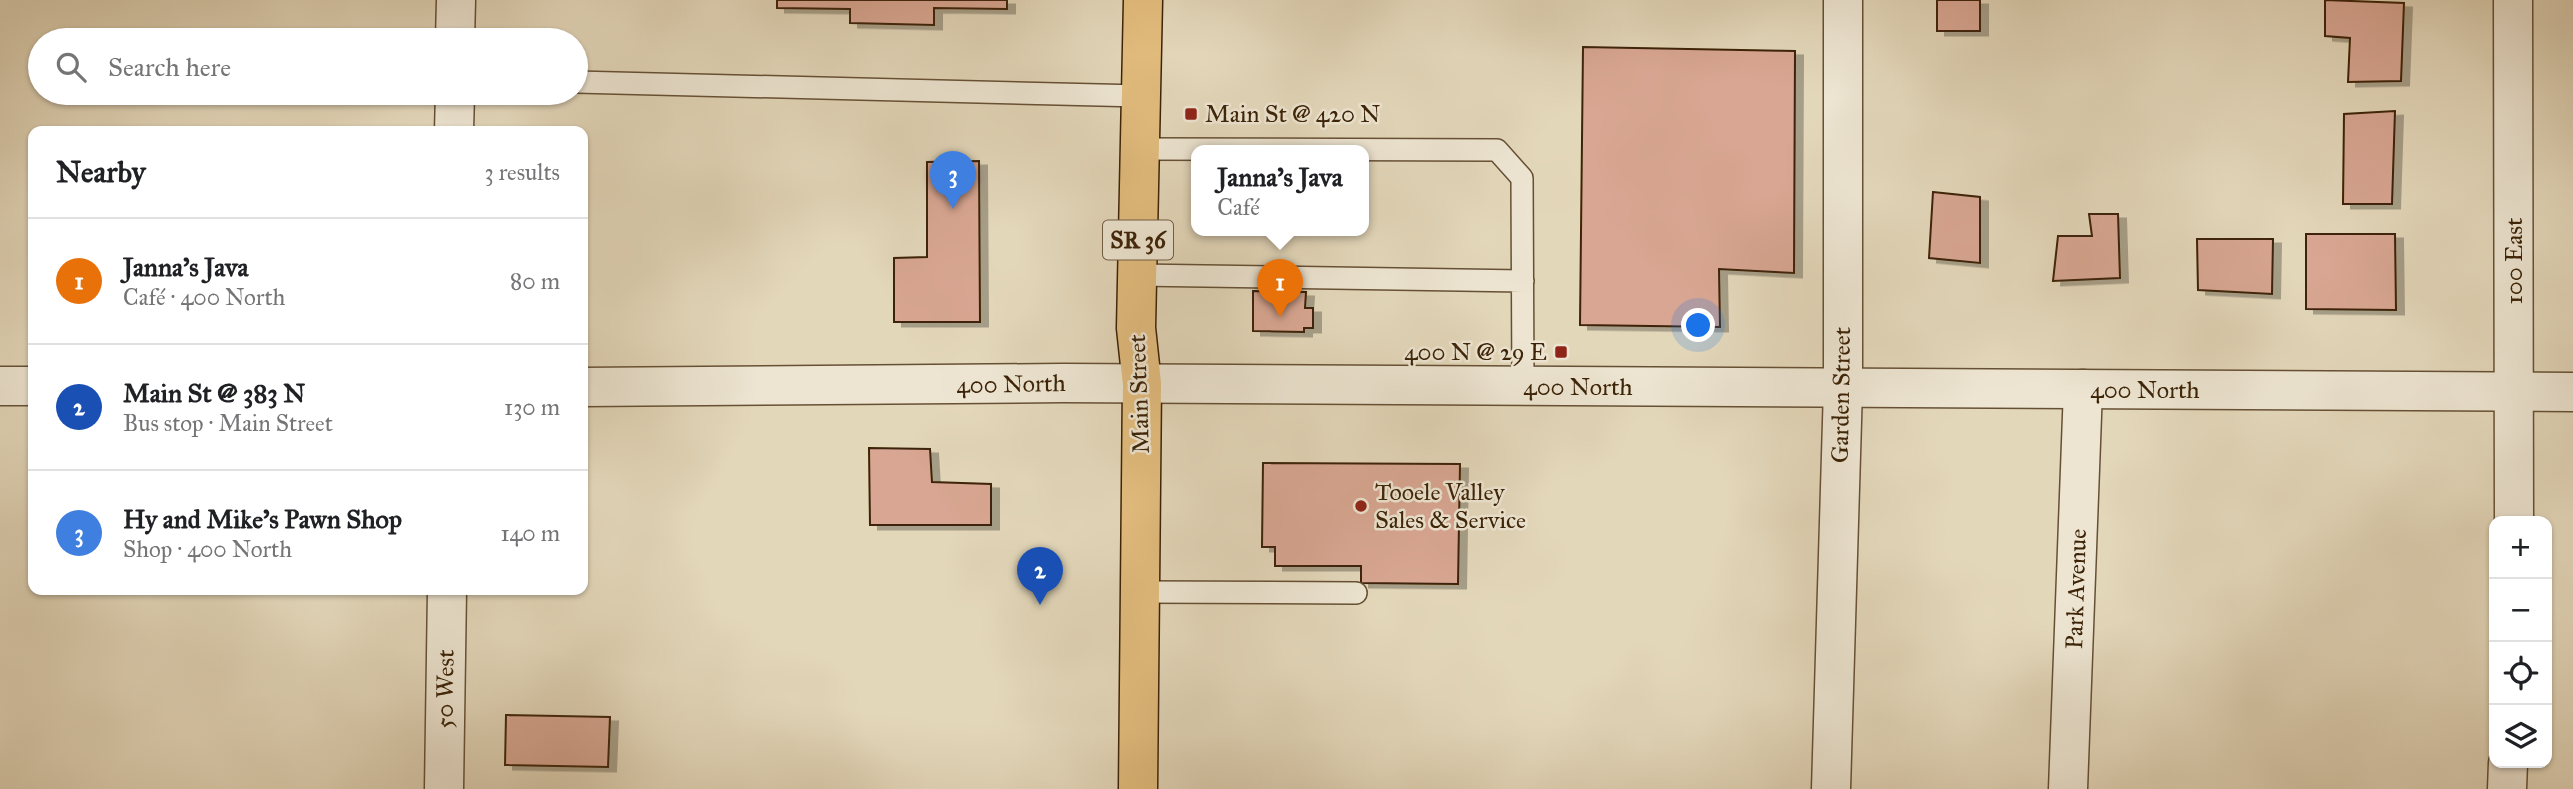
<!DOCTYPE html>
<meta charset="utf-8">
<style>
:root{--surface:#fff;--page:#f6f6f6;--text:#202124;--muted:#757577;--line:#e0e0e0;--accent:#8f2418}
body{margin:0;font-family:"IM FELL Great Primer",serif;background:var(--page);color:var(--text)}
.controls{position:absolute;right:21px;bottom:21px;display:grid;overflow:hidden;border-radius:14px;box-shadow:0 2px 5px #0004}
.controls button{width:63px;height:63px;display:grid;place-items:center;padding:0;border:0;border-bottom:2px solid var(--line);background:var(--surface);color:var(--text);font:35px sans-serif}
.you{position:absolute;left:1699px;top:326px;width:24px;height:24px;margin:-18px;border:5px solid #fff;border-radius:50%;background:#1a73e8;box-shadow:0 0 0 10px #1a73e833}
.badge{display:grid;place-items:center;width:46px;height:46px;border-radius:50%;background:var(--accent);color:#fff;font-size:23px;font-weight:700}
.pin{position:absolute;translate:-50% -58px;filter:drop-shadow(0 2px 4px #0008)}
.pin::after{content:'';position:absolute;top:37px;width:24px;height:21px;background:inherit;clip-path:polygon(0 0,100% 0,50% 100%)}
.popup{position:absolute;left:1191px;top:145px;width:178px;height:91px;box-sizing:border-box;display:grid;place-content:center;border-radius:14px;background:var(--surface);filter:drop-shadow(0 2px 5px #0005);font-size:23px;white-space:nowrap;color:var(--muted)}
.popup b{font-size:26px;color:var(--text)}
.popup::after{content:'';position:absolute;left:50%;top:100%;margin-left:-14px;border:14px solid transparent;border-top-color:var(--surface)}
.list{margin:0;padding:0;list-style:none}
h2{display:flex;justify-content:space-between;align-items:center;height:91px;margin:0;padding:0 28px;font-size:30px}
h2 small{font-size:23px;font-weight:400;color:var(--muted)}
.list li{display:grid;grid-template-columns:46px 1fr auto;gap:21px;align-items:center;box-sizing:border-box;height:126px;padding:0 28px;border-top:2px solid var(--line)}
.list b{display:block;font-size:26px;white-space:nowrap}
.list p{margin:0;font-size:23px;white-space:nowrap;color:var(--muted)}
.list em{font-size:23px;font-style:normal;color:var(--muted)}
.icon{flex:none;width:38px;height:38px;fill:none;stroke:currentColor;stroke-width:2;stroke-linecap:round;stroke-linejoin:round}
.map{position:relative;flex:none;width:2573px;height:789px;overflow:hidden}
.search{position:absolute;background:var(--surface);box-shadow:0 2px 5px #0004;left:28px;top:28px;width:560px;height:77px;display:flex;align-items:center;gap:18px;box-sizing:border-box;padding:0 24px;border-radius:38px;color:var(--muted);font-size:26px}
.panel{position:absolute;background:var(--surface);box-shadow:0 2px 5px #0004;left:28px;top:126px;width:560px;height:469px;border-radius:14px}
.map>svg:first-child{display:block}
.building{fill:#d8a692;stroke:#3c2307;stroke-width:2;filter:url(#shadow)}
.lines{fill:none;stroke-linecap:round;stroke-linejoin:round}
.service-casing{stroke:#665034;stroke-width:24}
.minor-casing{stroke:#665034;stroke-width:41}
.tertiary-casing{stroke:#665034;stroke-width:41}
.trunk-casing{stroke:#3c2307;stroke-width:41}
.service{stroke:#ede5d2;stroke-width:21}
.minor{stroke:#ede5d2;stroke-width:38}
.tertiary{stroke:#ede5d2;stroke-width:38}
.trunk{stroke:#e2bc7d;stroke-width:38}
.poi-dot{fill:#8f2418;stroke:#ede5d2;stroke-width:2.5}
.labels{text-anchor:middle;stroke-width:5;stroke-linejoin:round;paint-order:stroke}
.shield{fill:#ede5d2;stroke:#715d44;stroke-width:2}
.shield-label{font-size:23px;font-weight:bold;fill:#3c2307}
.poi-label{font-size:24px;fill:#3c2307;stroke:#ede5d2;text-anchor:start}
.street-label{font-size:24px;fill:#3c2307;stroke:#ede5d2}
</style>
<div class="map">
<svg width="2573" height="789" viewBox="0 0 2573 789">
<defs>
<filter id="shadow"><feDropShadow dx="8" dy="4.5" stdDeviation="0" flood-color="#0004"/></filter>
</defs>
<rect width="100%" height="100%" fill="#e3d7ba"/>
<filter id="stains"><feTurbulence type="fractalNoise" baseFrequency=".00286" numOctaves="4"/><feColorMatrix values="0 0 0 0 .2 0 0 0 0 .09 0 0 0 0 .02 0 0 0 .5 -.17"/></filter>
<radialGradient id="worn" r=".72"><stop offset=".6" stop-color="#630" stop-opacity="0"/><stop offset="1" stop-color="#630" stop-opacity=".3"/></radialGradient>
<!-- building -->
<path class="building" d="M777 0H1007V9L934 8V25L850 23V9L777 8Z
M1937 0H1980V31H1937Z
M2325 0 2404 3 2401 81 2348 82 2350 38 2325 36Z
M1583 47 1795 51 1794 273 1719 269 1720 327 1580 325Z
M2395 111 2392 204H2343L2344 114Z
M979 161 980 322H894V258L927 257V162Z
M1933 192 1980 197V263L1929 258Z
M2089 214H2118L2120 278 2053 281 2058 236H2092Z
M2306 234H2395L2396 310 2306 309Z
M2197 239H2273L2272 294 2198 290Z
M1253 291 1306 292 1305 308H1313V328H1304V332L1253 331Z
M869 448 930 449 932 482 991 484V525H870Z
M1263 463 1460 464 1458 584 1361 583V566H1275V547H1262Z
M506 715 610 717 608 767 505 765Z"/>
<g class="lines">
<defs>
<path id="service" d="M576 82 1141 96
M1140 149 1497 150 1522 178 1523 386
M1137 275 1523 281
M1141 592 1356 593"/>
<path id="minor" d="M2513 0 2514 521
M455 40 456 0
M454 131 455 93
M444 789 447 590
M1831 789 1843 388V0
M2068 789 2083 389
M2507 789 2508 763"/>
<path id="tertiary" d="M0 386H33
M583 387 1063 383 2573 392"/>
<path id="trunk" d="M1138 789 1142 384 1136 328 1143 0"/>
</defs>
<!-- service casing -->
<use href="#service" class="service-casing"/>
<!-- minor casing -->
<use href="#minor" class="minor-casing"/>
<!-- tertiary casing -->
<use href="#tertiary" class="tertiary-casing"/>
<!-- trunk casing -->
<use href="#trunk" class="trunk-casing"/>
<!-- service -->
<use href="#service" class="service"/>
<!-- minor -->
<use href="#minor" class="minor"/>
<!-- tertiary -->
<use href="#tertiary" class="tertiary"/>
<!-- trunk -->
<use href="#trunk" class="trunk"/>
</g>
<!-- markers -->
<g class="poi-dot">
<rect x="1184" y="107" width="14" height="14" rx="3.5"/>
<rect x="1554" y="345" width="14" height="14" rx="3.5"/>
<circle cx="1361" cy="506" r="7"/>
</g>
<g class="labels">
<!-- shield labels -->
<rect class="shield" x="1103" y="220.5" width="70" height="39" rx="5"/>
<g class="shield-label">
<text x="1138" y="248">SR 36</text>
</g>
<!-- poi labels -->
<g class="poi-label">
<text x="1205" y="122">Main St @ 420 N</text>
<text x="1547" y="360" text-anchor="end">400 N @ 29 E</text>
<text x="1375" y="500">Tooele Valley<tspan x="1375" dy="28">Sales &amp; Service</tspan></text>
</g>
<!-- street labels -->
<g class="street-label">
<text transform="translate(2514 261) rotate(-90)" y="8">100 East</text>
<text transform="translate(1011 384) rotate(-1)" y="8">400 North</text>
<text x="1578" y="395">400 North</text>
<text x="2145" y="398">400 North</text>
<text transform="translate(1139 394) rotate(-92)" y="8">Main Street</text>
<text transform="translate(1841 395) rotate(-89)" y="8">Garden Street</text>
<text transform="translate(2076 589) rotate(-88)" y="8">Park Avenue</text>
<text transform="translate(445 689) rotate(-89)" y="8">50 West</text>
</g>
</g>
<rect width="100%" height="100%" filter="url(#stains)"/>
<rect width="100%" height="100%" fill="url(#worn)"/>
</svg>
<div class="controls">
<button>+</button>
<button>−</button>
<button><svg class="icon" aria-label="locate" viewBox="0 0 24 24"><circle cx="12" cy="12" r="6"/><path d="M12 2v4M12 18v4M2 12h4M18 12h4"/></svg></button>
<button><svg class="icon" aria-label="layers" viewBox="0 0 24 24"><path d="M12 4l9 5-9 5-9-5zM3 14l9 5 9-5"/></svg></button>
</div>
<div class="you"></div>
<div class="pin badge" style="left:1280px;top:317px;background:#e8710a">1</div>
<div class="popup"><b>Janna's Java</b>Café</div>
<div class="pin badge" style="left:1040px;top:605px;background:#1a4fb4">2</div>
<div class="pin badge" style="left:953px;top:209px;background:#3f7fe0">3</div>
<div class="search"><svg class="icon" aria-label="search" viewBox="0 0 24 24"><circle cx="10" cy="10" r="6"/><path d="M15 15l6 6"/></svg>Search here</div>
<section class="panel">
<h2>Nearby<small>3 results</small></h2>
<ul class="list">
<li><span class="badge" style="background:#e8710a">1</span><div><b>Janna's Java</b><p>Café · 400 North</p></div><em>80 m</em></li>
<li><span class="badge" style="background:#1a4fb4">2</span><div><b>Main St @ 383 N</b><p>Bus stop · Main Street</p></div><em>130 m</em></li>
<li><span class="badge" style="background:#3f7fe0">3</span><div><b>Hy and Mike's Pawn Shop</b><p>Shop · 400 North</p></div><em>140 m</em></li>
</ul>
</section>
</div>
